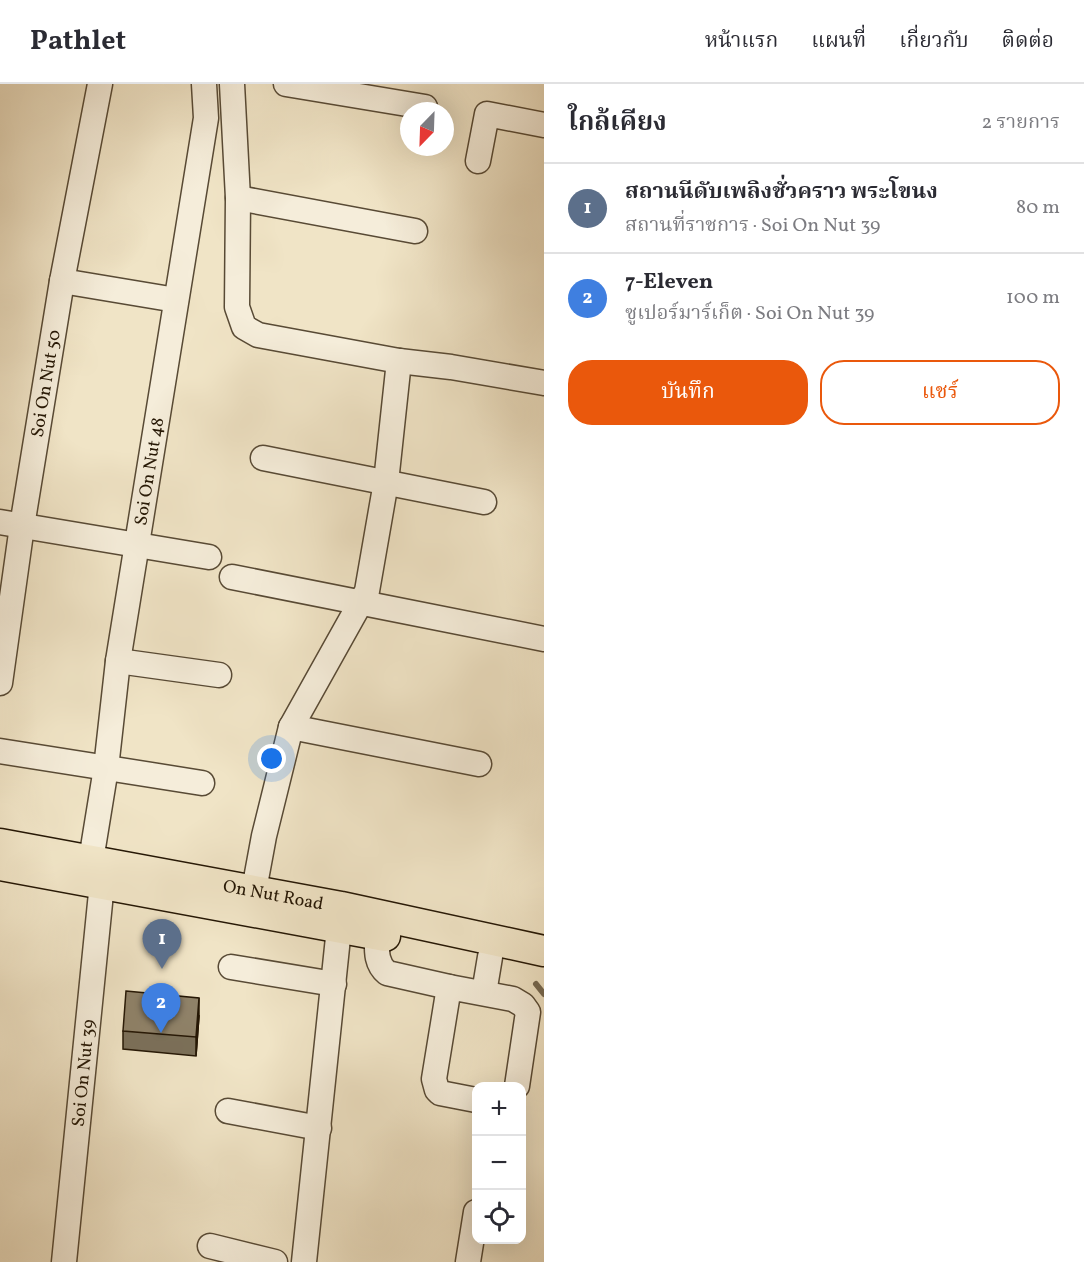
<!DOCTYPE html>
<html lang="th">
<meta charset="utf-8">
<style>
:root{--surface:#fff;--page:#f7f7f7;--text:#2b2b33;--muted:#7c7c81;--line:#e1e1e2;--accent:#ea580c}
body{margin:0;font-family:Vollkorn,"Noto Serif Thai",serif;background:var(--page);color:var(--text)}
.controls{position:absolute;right:18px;bottom:18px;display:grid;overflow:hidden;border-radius:12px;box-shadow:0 6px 24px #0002}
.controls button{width:54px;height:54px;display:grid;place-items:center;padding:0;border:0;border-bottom:2px solid var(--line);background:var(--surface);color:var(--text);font:30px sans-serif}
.compass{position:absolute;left:400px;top:18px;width:54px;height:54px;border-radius:50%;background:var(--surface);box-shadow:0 6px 24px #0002;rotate:203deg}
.you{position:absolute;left:272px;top:675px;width:21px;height:21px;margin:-15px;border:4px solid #fff;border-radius:50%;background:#1a73e8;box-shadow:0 0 0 9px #1a73e833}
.badge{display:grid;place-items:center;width:39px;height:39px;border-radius:50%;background:var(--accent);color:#fff;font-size:20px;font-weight:700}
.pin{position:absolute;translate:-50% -50px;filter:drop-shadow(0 2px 3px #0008)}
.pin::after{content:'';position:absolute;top:32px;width:21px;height:18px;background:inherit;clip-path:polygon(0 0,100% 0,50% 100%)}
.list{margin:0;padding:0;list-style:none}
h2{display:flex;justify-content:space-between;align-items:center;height:78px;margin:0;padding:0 24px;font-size:26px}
h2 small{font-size:20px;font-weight:400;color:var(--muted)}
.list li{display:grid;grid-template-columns:39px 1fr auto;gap:18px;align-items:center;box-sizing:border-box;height:90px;padding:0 24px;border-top:2px solid var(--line)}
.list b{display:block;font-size:22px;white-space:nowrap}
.list p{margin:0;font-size:20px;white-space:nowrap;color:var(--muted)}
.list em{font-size:20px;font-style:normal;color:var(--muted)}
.actions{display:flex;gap:12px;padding:18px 24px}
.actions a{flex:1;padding:14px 0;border:2px solid var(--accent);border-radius:24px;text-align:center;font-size:21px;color:var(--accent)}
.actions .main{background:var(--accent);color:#fff}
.icon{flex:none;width:33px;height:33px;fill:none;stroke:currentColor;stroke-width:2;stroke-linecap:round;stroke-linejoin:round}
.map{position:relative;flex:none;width:544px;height:1178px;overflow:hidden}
header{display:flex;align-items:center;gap:36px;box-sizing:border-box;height:84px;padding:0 30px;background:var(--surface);border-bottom:2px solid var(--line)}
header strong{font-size:28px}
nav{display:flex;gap:33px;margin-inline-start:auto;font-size:21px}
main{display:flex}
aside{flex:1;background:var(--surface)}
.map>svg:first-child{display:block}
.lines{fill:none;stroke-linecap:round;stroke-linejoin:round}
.stream{stroke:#756851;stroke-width:6}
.minor-casing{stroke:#584a35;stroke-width:27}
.major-casing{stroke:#251705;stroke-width:33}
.minor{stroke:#f5edda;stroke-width:24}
.major{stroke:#f0e4c6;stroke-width:30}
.wall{fill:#7b705a;stroke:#251705;stroke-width:1.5}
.shaded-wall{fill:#645b4a;stroke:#251705;stroke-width:1.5}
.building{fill:#8f8269;stroke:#251705;stroke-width:1.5}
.labels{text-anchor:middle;stroke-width:4.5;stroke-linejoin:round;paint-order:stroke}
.street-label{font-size:18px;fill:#251705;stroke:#f5edda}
</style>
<header>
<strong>Pathlet</strong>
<nav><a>หน้าแรก</a><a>แผนที่</a><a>เกี่ยวกับ</a><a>ติดต่อ</a></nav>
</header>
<main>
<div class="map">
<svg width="544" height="1178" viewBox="0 0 544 1178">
<rect width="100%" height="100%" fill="#f0e4c6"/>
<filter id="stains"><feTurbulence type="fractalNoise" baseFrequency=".00333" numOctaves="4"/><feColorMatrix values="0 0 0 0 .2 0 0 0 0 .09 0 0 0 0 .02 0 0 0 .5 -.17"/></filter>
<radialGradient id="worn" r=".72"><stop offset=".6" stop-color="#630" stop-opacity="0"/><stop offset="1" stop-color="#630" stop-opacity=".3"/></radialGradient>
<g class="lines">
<!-- stream -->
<path class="stream" d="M536 900 544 910"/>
<defs>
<g id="minor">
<path d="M232 0 238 114 237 223 244 243 258 251 399 277 451 283 544 299"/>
<path d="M286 0 425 23"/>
<path d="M478 77 487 30 544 41"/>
<path d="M238 114 415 147"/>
<path d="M62 197 176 216"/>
<path d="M263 374 484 418"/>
<path d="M0 438 209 473"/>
<path d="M232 493 544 555"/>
<path d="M118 577 219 591"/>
<path id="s1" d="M0 599 22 442 62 197 100 0"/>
<path d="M291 643 479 680"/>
<path d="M0 667 202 699"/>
<path id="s2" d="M91 776 106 684 118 577 206 34 204 0"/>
<path d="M254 806 264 752 291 643 367 507 386 398 399 277"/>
<path d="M377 851C377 865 375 879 387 889L449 903"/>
<path d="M231 883 334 900"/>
<path d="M484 909 490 873"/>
<path d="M476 1016 440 1009 437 1006 434 995 449 903 513 915 523 921 528 928 517 1002"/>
<path d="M228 1027 319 1044"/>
<path d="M210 1162 275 1178"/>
<path id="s3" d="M64 1178 102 799"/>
<path d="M304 1178 339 844"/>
<path d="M468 1178 476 1128"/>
</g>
<g id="major">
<path id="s4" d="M0 760 341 823 544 867"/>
<path d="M0 781 385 852"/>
</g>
</defs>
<!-- minor casing -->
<use href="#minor" class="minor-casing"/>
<!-- major casing -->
<use href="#major" class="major-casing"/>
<!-- minor -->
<use href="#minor" class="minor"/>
<!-- major -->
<use href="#major" class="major"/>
</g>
<!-- wall -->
<path class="wall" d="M199 932 196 972 123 965V947Z"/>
<!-- shaded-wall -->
<path class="shaded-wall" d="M199 914V932L196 972V953Z"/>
<!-- building -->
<path class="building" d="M126 907 199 914 196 953 123 947Z"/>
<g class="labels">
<!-- street labels -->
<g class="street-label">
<text dy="6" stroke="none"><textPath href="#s1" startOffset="303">Soi On Nut 50</textPath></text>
<text dy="6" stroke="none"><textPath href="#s2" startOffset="393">Soi On Nut 48</textPath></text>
<text dy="6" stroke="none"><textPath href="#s4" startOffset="278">On Nut Road</textPath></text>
<text dy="6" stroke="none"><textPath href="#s3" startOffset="190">Soi On Nut 39</textPath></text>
</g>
</g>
<rect width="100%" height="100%" filter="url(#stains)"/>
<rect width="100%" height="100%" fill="url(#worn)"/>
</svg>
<div class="controls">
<button>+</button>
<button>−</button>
<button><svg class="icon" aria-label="locate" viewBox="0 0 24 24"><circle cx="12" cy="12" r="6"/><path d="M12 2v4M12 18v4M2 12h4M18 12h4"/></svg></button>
</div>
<svg class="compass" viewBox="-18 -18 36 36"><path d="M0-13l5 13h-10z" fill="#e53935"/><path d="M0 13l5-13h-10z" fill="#7c7c81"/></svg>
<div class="you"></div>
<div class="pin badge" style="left:162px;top:885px;background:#5c6f8a">1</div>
<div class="pin badge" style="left:161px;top:949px;background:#3f7fe0">2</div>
</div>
<aside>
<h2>ใกล้เคียง<small>2 รายการ</small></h2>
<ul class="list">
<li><span class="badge" style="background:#5c6f8a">1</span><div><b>สถานนีดับเพลิงชั่วคราว พระโขนง</b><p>สถานที่ราชการ · Soi On Nut 39</p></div><em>80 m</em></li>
<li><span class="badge" style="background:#3f7fe0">2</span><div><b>7-Eleven</b><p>ซูเปอร์มาร์เก็ต · Soi On Nut 39</p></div><em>100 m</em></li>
</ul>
<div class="actions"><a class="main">บันทึก</a><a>แชร์</a></div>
</aside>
</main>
